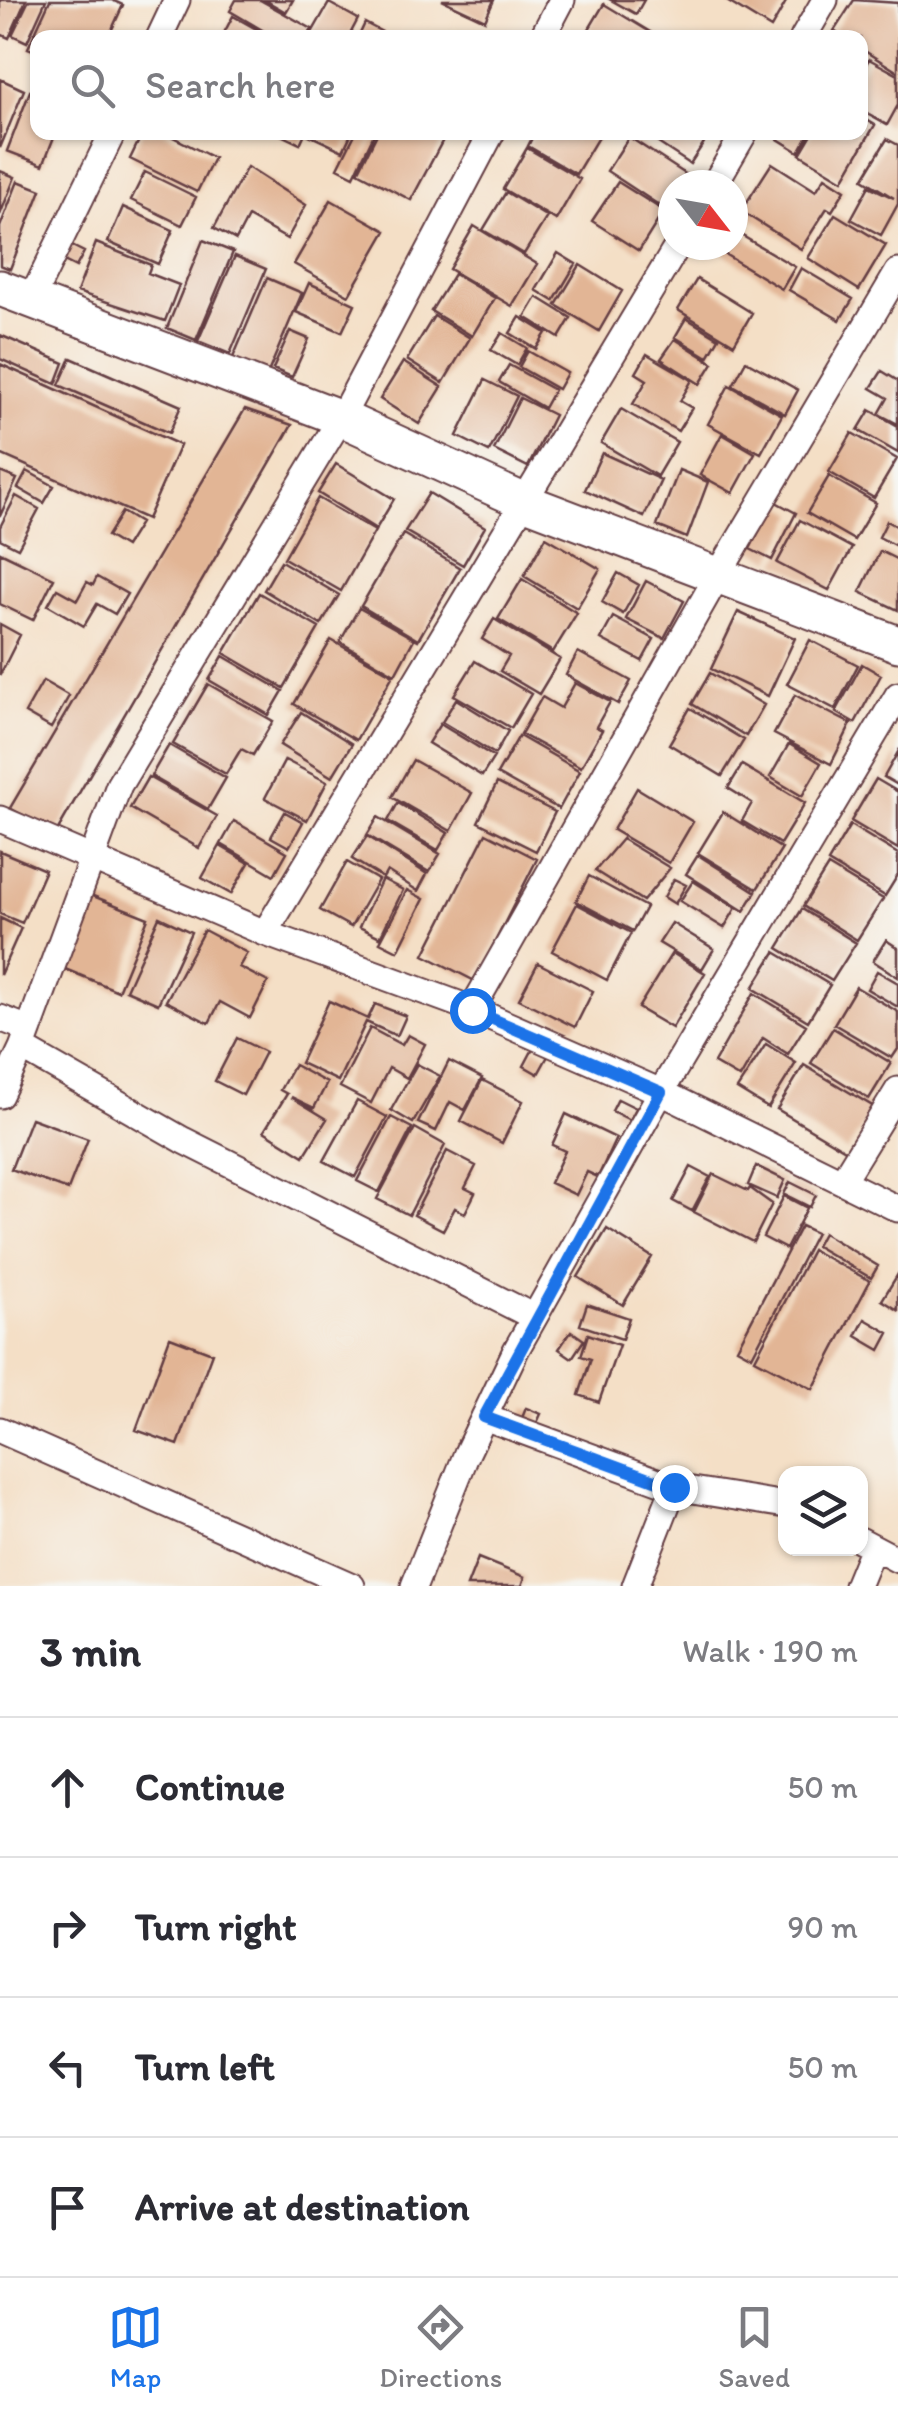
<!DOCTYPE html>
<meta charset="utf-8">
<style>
:root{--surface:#fff;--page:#f7f7f7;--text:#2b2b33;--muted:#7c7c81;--line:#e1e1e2;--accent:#1a73e8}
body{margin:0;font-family:Itim,sans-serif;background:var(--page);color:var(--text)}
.controls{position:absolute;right:30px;bottom:30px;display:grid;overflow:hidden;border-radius:20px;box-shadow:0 2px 8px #0004}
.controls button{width:90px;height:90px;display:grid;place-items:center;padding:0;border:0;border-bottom:2px solid var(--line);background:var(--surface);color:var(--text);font:50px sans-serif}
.compass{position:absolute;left:658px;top:170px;width:90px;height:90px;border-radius:50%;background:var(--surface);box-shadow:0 2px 8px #0004;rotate:121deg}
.stop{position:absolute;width:30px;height:30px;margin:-22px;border:8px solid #1a73e8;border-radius:50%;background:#fff}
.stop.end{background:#1a73e8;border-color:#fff;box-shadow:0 2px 10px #0008}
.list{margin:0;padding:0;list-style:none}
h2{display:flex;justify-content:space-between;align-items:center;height:130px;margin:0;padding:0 40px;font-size:42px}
h2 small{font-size:32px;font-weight:400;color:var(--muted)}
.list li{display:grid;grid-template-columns:65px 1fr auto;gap:30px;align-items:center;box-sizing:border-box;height:140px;padding:0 40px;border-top:2px solid var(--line)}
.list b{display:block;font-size:38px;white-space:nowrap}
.list em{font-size:32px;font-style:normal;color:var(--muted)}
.icon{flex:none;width:55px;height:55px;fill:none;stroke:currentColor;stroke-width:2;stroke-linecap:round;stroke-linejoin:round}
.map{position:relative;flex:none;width:898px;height:1586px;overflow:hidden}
.search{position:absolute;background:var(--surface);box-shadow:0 2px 8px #0004;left:30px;right:30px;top:30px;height:110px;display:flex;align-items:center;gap:25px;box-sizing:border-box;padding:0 35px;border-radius:20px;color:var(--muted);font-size:38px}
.sheet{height:690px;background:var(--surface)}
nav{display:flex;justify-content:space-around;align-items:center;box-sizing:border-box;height:140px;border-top:2px solid var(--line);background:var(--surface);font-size:28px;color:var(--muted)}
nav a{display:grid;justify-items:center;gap:5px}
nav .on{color:var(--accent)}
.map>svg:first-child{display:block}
.building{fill:#e2b595}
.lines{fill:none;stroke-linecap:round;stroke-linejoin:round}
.street-casing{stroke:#643c42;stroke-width:29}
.secondary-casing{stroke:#643c42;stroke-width:39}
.street{stroke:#fff;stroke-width:25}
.secondary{stroke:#fff;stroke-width:35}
.route{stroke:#1a73e8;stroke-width:12}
</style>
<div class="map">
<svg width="898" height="1586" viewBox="0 0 898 1586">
<rect width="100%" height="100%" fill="#f6f6f2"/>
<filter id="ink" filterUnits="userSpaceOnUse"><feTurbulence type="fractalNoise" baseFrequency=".01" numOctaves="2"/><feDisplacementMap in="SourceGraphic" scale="20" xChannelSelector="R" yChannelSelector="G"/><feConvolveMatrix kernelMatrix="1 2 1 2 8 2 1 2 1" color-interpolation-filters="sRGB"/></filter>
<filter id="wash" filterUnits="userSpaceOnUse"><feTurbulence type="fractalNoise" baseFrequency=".0048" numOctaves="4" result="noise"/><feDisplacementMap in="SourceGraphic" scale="40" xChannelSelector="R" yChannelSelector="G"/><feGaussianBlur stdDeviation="2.25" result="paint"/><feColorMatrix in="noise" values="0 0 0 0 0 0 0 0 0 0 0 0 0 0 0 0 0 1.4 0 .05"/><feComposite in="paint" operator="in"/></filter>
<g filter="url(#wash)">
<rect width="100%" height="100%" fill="#f4dfc6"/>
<g id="blocks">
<!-- building -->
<path class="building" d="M0 0H26L9 38 0 34Z
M29 0H46L27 42 12 35Z
M50 0H112L123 5 108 38H38V52L28 48Z
M236 0H260L312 29 307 38H276L230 11Z
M265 0H293L286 12Z
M442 0H494L485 20Z
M611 0H644L636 14Z
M725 0H787L771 28Z
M854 0 898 3V72L860 48V38H844L834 31Z
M329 3 358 19 348 38H309Z
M604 4 660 38H604L589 29Z
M233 16 272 38H233L224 33Z
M365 23 386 34 384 38H358Z
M869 59 898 75V105L887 125 860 110V74Z
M0 79 24 90 0 148Z
M30 91 38 94V132H56L43 165 7 151Z
M860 116 875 125 843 180 800 154 813 132H860Z
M143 132H163L214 158 197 192 130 159Z
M275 132H352L343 151 305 133 300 144Z
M356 132H375L354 176 338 168Z
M378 132H434L444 138 411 200 358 172Z
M535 132H597L600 134 576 174 528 146Z
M665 132H711L690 164 658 143Z
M782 132H810L799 152 778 139Z
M629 137 690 177 684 185H673V202L668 211 607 171Z
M887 139 898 145V204L881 235 851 219 869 186 894 198 863 179Z
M527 148 580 179 556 220 503 189Z
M772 163 816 191 825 177 845 190 832 211 827 208 801 249 741 211Z
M247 167 306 205 287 239 248 217 236 240 214 228Z
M0 171 15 177 0 215Z
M145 172 196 197 182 225 131 200Z
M18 181 41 190 10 269 0 265V227Z
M618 182 664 211 639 251 592 221Z
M506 192 547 217 524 254 483 230Z
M331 200 386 231 349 295 294 264Z
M123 207 173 230 158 264 108 242Z
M835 214 886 245 859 290 808 258Z
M474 226 537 264 512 306 449 269Z
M734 231 795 267 782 289 721 252 726 245H733Z
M203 240 233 252 196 340 167 328Z
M96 243 151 265 148 273 179 285 165 321 77 292Z
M70 245 84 252 76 267 62 260Z
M558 253 576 264 554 301 536 290Z
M235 256 266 269 230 354 198 341Z
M580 265 622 291 599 331 556 305Z
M801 268 853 299 840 320 789 290Z
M454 274 495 298 472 336 431 311Z
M267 278 302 293 267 375 232 360Z
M697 279 752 313 734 344 678 310Z
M309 283 355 304 342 332 296 312Z
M537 297 571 318 559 338 525 317Z
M434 316 470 338 443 383 407 360Z
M520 317 546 333 536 349 510 333Z
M686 318 719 338 708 357 675 337Z
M290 331 309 339 292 377 273 369Z
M502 333 527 348 517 365 491 350Z
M0 335 64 363 56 384 0 359Z
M675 339 713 363 700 384 661 359Z
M528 351 567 373 558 389 519 367Z
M647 354 692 380 680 401 692 408 678 431 633 404 647 380 636 373Z
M71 358 181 406 169 433 59 385Z
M746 361 798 390 785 414 733 385Z
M403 362 442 387 419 424 380 399Z
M0 364 180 445 147 519 0 454Z
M509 365 554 390 544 408 499 382Z
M882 371 898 381V424L879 414 888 398 871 388Z
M485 380 517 396 489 452 457 436Z
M729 385 782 415 761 453 708 424Z
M520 398 554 415 528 467 494 450Z
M245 409 292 425 56 833 10 808Z
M621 409 677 442 657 476 601 443Z
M870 410 898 426V453L858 430Z
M852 433 897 459 874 498 829 472Z
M722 434 755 453 733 493 700 475Z
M602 453 661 480 644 517 585 490Z
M336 464 394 499 376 529 318 493Z
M679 470 708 482 687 538 657 526Z
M27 471 54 486 44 503 18 488Z
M0 472 17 479 0 516Z
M829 476 876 503 854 540 807 513Z
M429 493 485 527 463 565 405 531Z
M16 496 39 509 18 548 0 539V527Z
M318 498 375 531 341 591 284 558Z
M774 501 796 513 772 560 750 549Z
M122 512 140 523 125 547 107 536Z
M800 520 852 548 829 590 777 563Z
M887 521 898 527V547L879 537Z
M403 534 460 568 418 640 361 606Z
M546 537 600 569 577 608 524 576Z
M880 551 898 560V610L860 592Z
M0 552 54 578 33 620 0 604Z
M281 561 339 595 321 625 264 590Z
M618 573 639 585 623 614 602 602Z
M97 577 127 594 115 614 97 604 84 626 48 605 57 589 77 600 87 582 93 585Z
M522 579 577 613 553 652 498 619Z
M646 581 684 601 664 638 626 619Z
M259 593 319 628 284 688 224 653Z
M359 608 414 639 395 674 340 642Z
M738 612 795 638 768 696 711 669Z
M613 617 654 639 642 661 601 639Z
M494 619 560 659 539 694 500 671 509 656 482 639Z
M0 624 20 635 0 675Z
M331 640 393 675 356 740 294 704Z
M810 640 858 665 835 709 787 684Z
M578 652 631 681 618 704 566 675Z
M223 656 283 691 269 715 209 680Z
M475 661 531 694 511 728 454 695Z
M862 664 881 675 855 723 836 712Z
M710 673 764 705 746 736 692 704Z
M43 681 69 696 51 728 25 713Z
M575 683 610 702 596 727 602 730 581 767 521 734 542 697 561 708Z
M208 684 273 721 253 755 241 749 226 774 173 744Z
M795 695 851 724 831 764 774 734Z
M456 699 508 731 495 754 442 722Z
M690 708 744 740 722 776 669 744Z
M301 712 352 744 332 777 280 745Z
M440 724 494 757 482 776 428 743Z
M519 736 580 771 559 809 497 774Z
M789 744 821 763 802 796 770 777Z
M169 745 226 778 208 809 151 776Z
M898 752V785L884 777Z
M285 760 327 782 307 820 265 798Z
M413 760 472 793 451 831 392 797Z
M742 765 805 803 780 844 742 821 752 803 728 788Z
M148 777 217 816 199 848 130 808Z
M876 779 898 792V849L851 821Z
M497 783 555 812 536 851 478 822Z
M637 788 693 822 669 863 613 830Z
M398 803 448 833 438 850 388 821Z
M285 812 303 822 289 847 271 837Z
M723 812 782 849 757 889 698 853Z
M378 817 440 854 429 872 367 835Z
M234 821 287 852 274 875 221 844Z
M850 825 898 854V875L885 896 828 862Z
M486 833 537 859 475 981 424 955Z
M367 836 427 874 418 891 387 871 383 878 352 859Z
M622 839 670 868 643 901 595 871Z
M220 846 249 863 231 894 202 878Z
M0 851 45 870 22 923 0 914Z
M698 855 756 892 744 911 686 874Z
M347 862 378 880 351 927 320 910Z
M828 866 883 899 857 940 803 906Z
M589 876 646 907 633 931 576 901Z
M382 879 403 890 380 937 359 927Z
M674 879 686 885 675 904 664 897Z
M693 881 736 908 724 928 680 901Z
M407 890 424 899 398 951 380 942Z
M83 892 148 918 118 991 53 964Z
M577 904 631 933 607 980 552 951Z
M802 909 856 943 832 981 778 948Z
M159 917 191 932 158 1004 126 990Z
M0 918 21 928 0 975Z
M672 923 714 949 702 969 659 943Z
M204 930 247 953 239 967 268 982 250 1018 220 1002 209 1023 166 1001Z
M886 940 898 948V977L873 961Z
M775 952 830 985 808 1021 753 988Z
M672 953 705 973 672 1028 638 1008Z
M538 963 593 991 575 1027 519 999Z
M877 971 898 983V1007L867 989Z
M856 987 898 1012V1049L892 1058 834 1024Z
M754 993 806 1025 788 1054 763 1038 740 1078 714 1063Z
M329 1001 368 1019 375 1004 406 1016 397 1036 366 1022 338 1081 300 1063Z
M370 1028 402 1045 408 1035 425 1044 407 1078 389 1068 371 1103 340 1087Z
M833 1028 891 1063 869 1099 811 1063Z
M237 1038 265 1052 243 1095 215 1081Z
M766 1044 796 1063 768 1108 737 1089Z
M534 1047 548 1056 538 1074 524 1066Z
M449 1061 482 1078 465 1110 450 1102 436 1131 418 1123Z
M417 1064 440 1076 413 1123 391 1110Z
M294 1065 327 1083 314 1108 291 1097 327 1119 304 1156 264 1131 287 1094 280 1090Z
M804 1065 874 1107 847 1151 777 1109Z
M482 1080 523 1101 502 1143 461 1121Z
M618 1099 636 1108 630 1120 612 1111Z
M357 1101 387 1117 355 1177 324 1161Z
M566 1114 616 1138 598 1177 587 1172 576 1195 550 1183 565 1151 552 1145Z
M391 1117 412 1128 379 1192 357 1181Z
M31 1118 88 1139 68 1190 11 1169Z
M415 1128 445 1145 409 1215 377 1199Z
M447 1151 476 1166 465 1188 475 1193 465 1213 455 1208 443 1230 414 1215Z
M756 1166 785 1180 777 1198 748 1185Z
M691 1167 710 1177 692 1211 673 1201Z
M713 1174 748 1191 750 1188 772 1204 753 1242 694 1212Z
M790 1182 816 1195 810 1207 784 1194Z
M784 1196 807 1208 786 1249 763 1237Z
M801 1226 816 1233 752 1356 737 1348Z
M607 1229 652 1257 623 1305 578 1277Z
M823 1233 878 1266 871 1278 816 1246Z
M812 1250 870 1281 813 1389 755 1359Z
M898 1274V1310L882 1300Z
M587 1304 629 1318 622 1339 580 1325Z
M865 1319 889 1333 880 1350 856 1336Z
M571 1331 584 1340 572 1358 559 1349Z
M588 1334 619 1345 599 1402 579 1395 591 1359 581 1356Z
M170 1337 212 1353 178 1445 136 1430Z
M526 1408 541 1414 536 1425 522 1418Z
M478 1558 525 1577 522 1586H467Z"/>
</g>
</g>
<g filter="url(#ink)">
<use href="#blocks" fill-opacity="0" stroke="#643c42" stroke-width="2.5"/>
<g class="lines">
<defs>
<path id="street" d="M159 38 177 0
M542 38 562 0
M803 38 825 0
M714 185 745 132
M31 300 113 132
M0 819 265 933 472 1009 661 1092 898 1209
M265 933 678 245
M472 1009 718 575 898 272
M0 1018 26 1028
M22 1048 183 1140 534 1317
M0 1095 22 1048 119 785 341 418 492 132
M842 1181 898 1090
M484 1417 674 1487 786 1505
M0 1430 352 1586
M860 1540 898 1560
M414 1586 467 1453 516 1350 661 1092 898 695
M635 1586 674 1487
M857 1586 873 1547"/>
<path id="secondary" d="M0 288 341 418 523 501 898 644"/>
</defs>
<!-- street casing -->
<use href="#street" class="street-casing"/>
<!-- secondary casing -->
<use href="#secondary" class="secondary-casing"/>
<!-- street -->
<use href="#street" class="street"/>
<!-- secondary -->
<use href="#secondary" class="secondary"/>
</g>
</g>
<g class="lines" filter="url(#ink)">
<!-- route -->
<path class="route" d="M472 1010 661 1092 484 1417 674 1487"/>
</g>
</svg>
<div class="controls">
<button><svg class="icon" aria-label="layers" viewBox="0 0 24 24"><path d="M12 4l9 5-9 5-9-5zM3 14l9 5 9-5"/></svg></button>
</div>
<svg class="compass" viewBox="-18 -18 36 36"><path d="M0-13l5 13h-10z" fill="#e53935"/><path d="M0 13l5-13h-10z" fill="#7c7c81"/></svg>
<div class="stop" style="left:472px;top:1010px"></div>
<div class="stop end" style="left:674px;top:1487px"></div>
<div class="search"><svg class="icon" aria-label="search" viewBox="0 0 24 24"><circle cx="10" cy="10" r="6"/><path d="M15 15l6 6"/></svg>Search here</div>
</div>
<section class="sheet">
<h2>3 min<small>Walk · 190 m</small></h2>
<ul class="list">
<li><svg class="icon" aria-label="ahead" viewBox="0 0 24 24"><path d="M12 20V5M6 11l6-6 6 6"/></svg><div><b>Continue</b></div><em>50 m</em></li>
<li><svg class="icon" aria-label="right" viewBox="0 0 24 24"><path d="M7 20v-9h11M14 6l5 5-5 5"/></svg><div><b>Turn right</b></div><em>90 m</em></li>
<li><svg class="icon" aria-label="left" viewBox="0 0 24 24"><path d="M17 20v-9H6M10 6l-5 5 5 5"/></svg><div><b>Turn left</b></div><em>50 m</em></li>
<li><svg class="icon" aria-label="arrive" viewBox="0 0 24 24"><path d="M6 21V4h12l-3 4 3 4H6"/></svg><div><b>Arrive at destination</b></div></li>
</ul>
</section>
<nav>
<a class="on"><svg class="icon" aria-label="map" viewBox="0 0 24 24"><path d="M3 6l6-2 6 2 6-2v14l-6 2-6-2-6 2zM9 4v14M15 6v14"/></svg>Map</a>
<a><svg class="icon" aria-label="directions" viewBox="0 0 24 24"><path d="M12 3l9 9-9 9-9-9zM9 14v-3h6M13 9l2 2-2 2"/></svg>Directions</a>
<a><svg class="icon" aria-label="saved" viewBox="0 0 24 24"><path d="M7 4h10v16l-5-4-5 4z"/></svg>Saved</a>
</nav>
